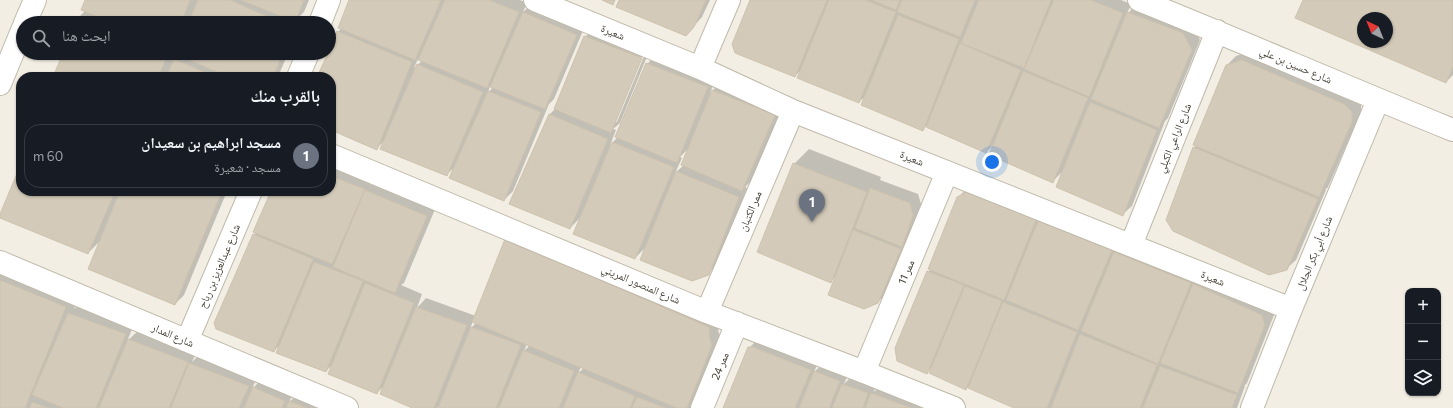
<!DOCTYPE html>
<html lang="ar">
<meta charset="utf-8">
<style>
:root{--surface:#171b24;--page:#242831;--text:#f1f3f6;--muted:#9ea1a6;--line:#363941;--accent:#db2777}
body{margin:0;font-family:Commissioner,"Noto Naskh Arabic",sans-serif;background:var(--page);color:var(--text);direction:rtl}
.controls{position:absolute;right:12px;bottom:12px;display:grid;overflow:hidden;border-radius:8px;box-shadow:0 1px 3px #0004}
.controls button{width:36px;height:36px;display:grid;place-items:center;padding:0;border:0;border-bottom:1px solid var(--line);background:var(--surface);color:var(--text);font:20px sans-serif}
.compass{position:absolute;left:1357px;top:12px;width:36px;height:36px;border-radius:50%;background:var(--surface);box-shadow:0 1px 3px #0004;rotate:317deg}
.you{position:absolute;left:992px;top:162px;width:14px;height:14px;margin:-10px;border:3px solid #fff;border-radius:50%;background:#1a73e8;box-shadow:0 0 0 6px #1a73e833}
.badge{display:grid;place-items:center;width:26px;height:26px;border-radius:50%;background:var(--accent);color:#fff;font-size:13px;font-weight:700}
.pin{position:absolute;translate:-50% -33px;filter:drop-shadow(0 1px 2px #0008)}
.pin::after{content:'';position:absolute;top:21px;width:14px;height:12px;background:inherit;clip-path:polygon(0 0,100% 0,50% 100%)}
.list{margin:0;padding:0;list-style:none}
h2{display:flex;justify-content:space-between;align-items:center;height:52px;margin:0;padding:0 16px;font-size:17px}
h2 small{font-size:13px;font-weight:400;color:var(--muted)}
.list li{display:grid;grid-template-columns:26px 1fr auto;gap:12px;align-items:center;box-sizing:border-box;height:64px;margin:0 8px 8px;padding:0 8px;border:1px solid var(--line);border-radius:16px}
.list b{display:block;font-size:15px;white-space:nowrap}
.list p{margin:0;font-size:13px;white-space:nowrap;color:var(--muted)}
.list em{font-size:13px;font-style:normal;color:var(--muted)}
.icon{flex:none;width:22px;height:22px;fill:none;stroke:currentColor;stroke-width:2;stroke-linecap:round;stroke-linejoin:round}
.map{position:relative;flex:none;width:1453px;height:408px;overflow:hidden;direction:ltr}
.search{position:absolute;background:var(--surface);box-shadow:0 1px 3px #0004;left:16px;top:16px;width:320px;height:44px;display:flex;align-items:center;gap:10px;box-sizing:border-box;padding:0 14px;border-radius:22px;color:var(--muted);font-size:15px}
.panel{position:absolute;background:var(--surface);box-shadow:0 1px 3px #0004;left:16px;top:72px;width:320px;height:124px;border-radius:16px;direction:rtl}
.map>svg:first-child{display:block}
.shadow{fill:#0003;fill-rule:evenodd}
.building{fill:#d3cab9;stroke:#cec2ac;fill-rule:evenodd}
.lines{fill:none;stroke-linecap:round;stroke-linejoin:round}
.minor-casing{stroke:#c0b9a9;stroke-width:24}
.minor{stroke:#fff;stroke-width:22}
.labels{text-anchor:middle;stroke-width:4;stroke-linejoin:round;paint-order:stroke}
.street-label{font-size:11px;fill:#433e34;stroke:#fff}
</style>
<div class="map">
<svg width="1453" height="408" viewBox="0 0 1453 408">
<rect width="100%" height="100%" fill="#f2eee4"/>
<!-- shadow -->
<path class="shadow" d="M87 0H309L304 12 299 17 301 19 300 23H77L80 16 85 11Z
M351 0H520L527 3 523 12 533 3 585 26 554 99 549 104 513 191 504 200 455 167 446 175 384 141 376 149 331 129V77H318L338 32 341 29ZM418 59 422 61 414 68ZM490 86 493 87 488 93Z
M620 0H710L702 17 686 35Z
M751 0H1121L1131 4 1127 14 1137 4 1192 25 1200 40 1168 118 1165 121 1132 206 1123 214 1063 171 1053 181 995 143 986 152 926 126 923 130 867 95 859 102 802 69 795 76Z
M1304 0H1453V75L1446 82 1296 18ZM1363 18H1387V42H1363Z
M594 28 650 49 620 123 613 129 616 130 610 145 618 137 647 64 656 55 716 78 710 93 722 81 783 106 751 181 745 187 747 188 717 264 708 274 647 246 635 258 582 216 570 228 550 114 555 109 585 37ZM643 53 645 54 617 122H614ZM688 149 684 165 675 173 682 158 680 157Z
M1251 51 1361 102V112L1328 187 1325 190H1326L1296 260 1286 269 1194 148 1196 145 1227 65 1236 56Z
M65 53H288L278 77H54ZM176 54 179 55 173 61Z
M809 149 881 177 880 180 918 194 922 207 887 293 878 302 837 275 830 282 794 164Z
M331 163 373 180 370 186 375 181 436 207 404 283 401 285 422 294 417 308 426 298 476 316 506 239 718 319V330L720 336 695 402 691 405 693 406 692 408H439L440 405 437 408H414L385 385 377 393 333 364 326 371 281 344 274 351 254 235 256 232 272 191H331ZM473 321 476 323 470 329ZM527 344 530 345 524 351ZM581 367 584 368 578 373Z
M21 167V191H227L184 295 175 304 102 239 88 253 0 217Z
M967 188 1120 241 1116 252 1124 244 1271 306 1274 315 1247 383 1244 386H1245L1237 408H1016L971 384 966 389 932 367 927 372 928 272 931 269 958 198Z
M0 259 81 292 74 309 78 305 134 325 127 341 138 331 196 353 192 362 199 355 257 377 252 389 263 378 294 392 289 402 299 393 337 408H0Z
M758 339 819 361 814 372 824 363 849 372 844 384 852 376 876 384 874 392 881 385 938 408H724L749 348Z"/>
<!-- building -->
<path class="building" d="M85 0H190L181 23H112L81 10Z
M198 0H230L282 23H188Z
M241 0H304L295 22Z
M349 0H441L415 60 338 28Z
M445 0H489L519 12 487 88 418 60Z
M602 0H615L613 5Z
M619 0H706L694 27 686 36 616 7Z
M750 0H827L795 77 735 53 732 44Z
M829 0H865L896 12 859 103 797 78Z
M872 0H900L896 10Z
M902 0H975L960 37 897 12Z
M979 0H1051L1024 68 961 43Z
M1054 0H1091L1123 13 1089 97 1024 69Z
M1303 0H1453V66L1446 83 1295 18ZM1363 18H1387V42H1363Z
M523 12 577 35 545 109 490 87Z
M1127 12 1183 33 1192 50 1159 128 1091 99Z
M898 15 959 39 923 131 861 105Z
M79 16 96 23H76Z
M337 31 412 62 377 150 331 130V77H317L328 53H329V50Z
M584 36 642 58 611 133 554 109Z
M960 43 1021 70 986 153 926 127Z
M63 53H165L168 54 158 77H53Z
M176 53H283L273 77H229L175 54Z
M174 59 216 77H166Z
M1242 60 1344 104 1352 112V122L1319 197 1193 145 1226 65Z
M646 63 708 87 677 163 615 137Z
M417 64 483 92 447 176 380 149Z
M1023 71 1088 98 1053 183 989 155Z
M712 90 775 115 742 191 681 165Z
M488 91 541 112 504 201 449 178Z
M1090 102 1157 130 1123 216 1056 187Z
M549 114 608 139 570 229 509 204Z
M612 142 674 167 635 259 573 234Z
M1193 147 1318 199 1287 270 1269 275 1173 231 1166 220Z
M793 163 867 192 831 283 757 252Z
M21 164V191H108L114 194 88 254 0 218V214Z
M676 171 739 197 709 275 692 281 640 260Z
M331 176 365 189 332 264 253 232 271 191H331Z
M870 188 910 203 913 216 902 247 855 228Z
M365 190 427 216 395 293 333 267Z
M120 191H222L175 305 88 269Z
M967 192 1036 220 1004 300 928 269 957 197Z
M1038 221 1112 250 1078 330 1006 300Z
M853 230 901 249 878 303 864 309 828 295Z
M253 234 313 259 274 352 216 329 214 323Z
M505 239 709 327 710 339 712 345 687 408H677L472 322Z
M1114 252 1191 283 1158 364 1081 331Z
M314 262 363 281 326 372 276 353Z
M927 271 964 285 927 374 897 361 895 348Z
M0 280 66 307 25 408H0Z
M365 283 414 303 377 394 328 374Z
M1193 284 1262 315 1265 325 1238 393 1160 363Z
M965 286 1002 301 966 390 929 373Z
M1003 302 1077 332 1047 408H1014L968 388Z
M416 307 467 325 434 408H412L380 394Z
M68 313 126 334 96 408H63L32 395Z
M471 327 521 345 496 408H438Z
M1080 334 1157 365 1140 408H1051Z
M128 339 188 362 169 408H99Z
M748 347H753L811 370 795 408H723Z
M523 350 574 371 559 408H499Z
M189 363 249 386 239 408H171Z
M1160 366 1237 395 1232 408H1143Z
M814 371 840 381 829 408H799Z
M578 372 635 396 630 408H563Z
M842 384 868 393 863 408H832Z
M253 387 285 401 282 408H244Z
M871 393 911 408H865Z
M637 397 666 408H632Z
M289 401 307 408H286Z
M32 402 48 408H30Z"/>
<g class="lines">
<defs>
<path id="minor" d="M535 0 700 68 793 111 1291 309
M1139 0C1244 42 1348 88 1453 130
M25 23 35 0
M320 23 329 0
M700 68 729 0
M298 77 308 53
M0 84 23 28
M331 155 707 312 864 372 954 408
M1131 245 1217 31
M0 262 347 408
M707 312 793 111
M187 341 251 191
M864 372 947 172
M702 408 737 323
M1252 408 1291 309 1378 100"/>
</defs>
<!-- minor casing -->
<use href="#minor" class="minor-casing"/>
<!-- minor -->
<use href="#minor" class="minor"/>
</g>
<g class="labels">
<!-- street labels -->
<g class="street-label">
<text transform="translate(613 32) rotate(22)" y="4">شعيرة</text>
<text transform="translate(1296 65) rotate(23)" y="4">شارع حسين بن علي</text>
<text transform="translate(1174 138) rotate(-68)" y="4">شارع الراعي الكبلي</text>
<text transform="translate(912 158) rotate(22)" y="4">شعيرة</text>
<text transform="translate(750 211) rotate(-67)" y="4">ممر الكتبان</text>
<text transform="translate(1314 253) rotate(-68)" y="4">شارع أبي بكر الجلال</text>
<text transform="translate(219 266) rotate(-67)" y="4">شارع عبدالعزيز بن رباح</text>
<text transform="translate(906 272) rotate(-67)" y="4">ممر 11</text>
<text transform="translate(1213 278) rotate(22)" y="4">شعيرة</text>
<text transform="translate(641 284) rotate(23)" y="4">شارع المنصور المريني</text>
<text transform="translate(173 335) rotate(23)" y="4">شارع المدار</text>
<text transform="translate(720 366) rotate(-68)" y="4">ممر 24</text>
</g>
</g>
</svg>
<div class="controls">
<button>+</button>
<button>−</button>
<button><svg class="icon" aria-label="layers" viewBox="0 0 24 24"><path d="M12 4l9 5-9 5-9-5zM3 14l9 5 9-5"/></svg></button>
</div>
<svg class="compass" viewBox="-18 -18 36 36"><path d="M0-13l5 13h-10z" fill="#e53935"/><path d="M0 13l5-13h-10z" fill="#9ea1a6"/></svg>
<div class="you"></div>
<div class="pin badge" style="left:812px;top:222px;background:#6b7280">1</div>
<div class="search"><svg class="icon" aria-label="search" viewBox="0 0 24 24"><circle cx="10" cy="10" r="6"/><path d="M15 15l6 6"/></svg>ابحث هنا</div>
<section class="panel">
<h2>بالقرب منك<small></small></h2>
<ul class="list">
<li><span class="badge" style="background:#6b7280">1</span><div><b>مسجد ابراهيم بن سعيدان</b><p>مسجد · شعيرة</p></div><em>60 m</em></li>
</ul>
</section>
</div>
